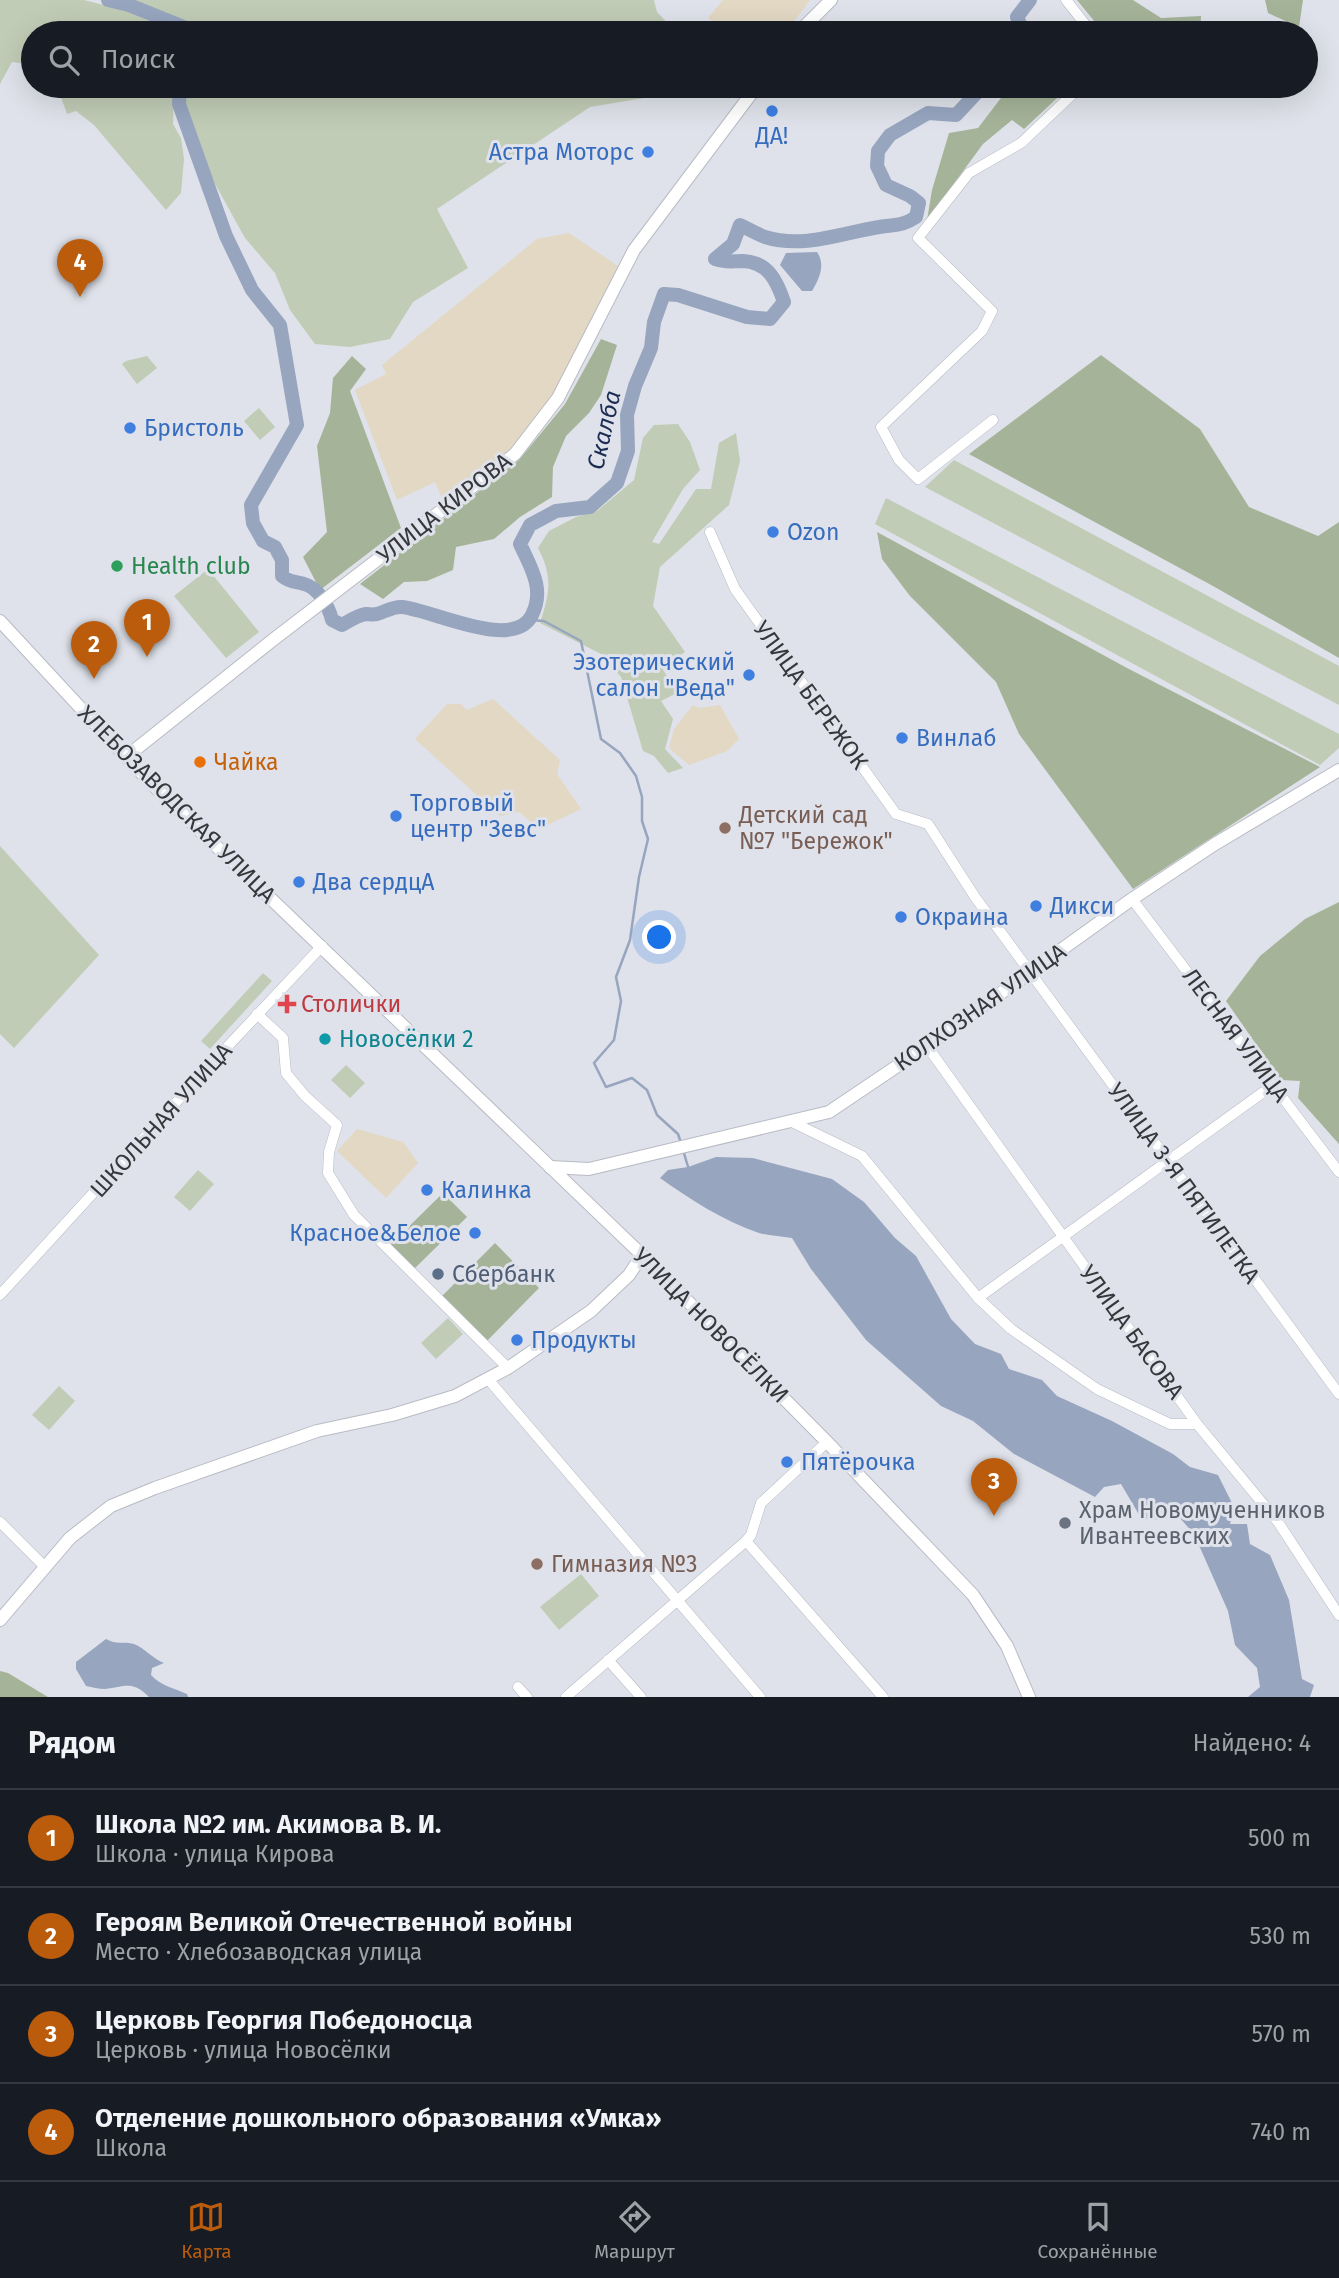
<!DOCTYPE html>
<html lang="ru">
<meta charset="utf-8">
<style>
:root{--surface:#171b24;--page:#242831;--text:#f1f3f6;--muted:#9ea1a6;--line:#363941;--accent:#ba5c0c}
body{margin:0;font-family:"Fira Sans",sans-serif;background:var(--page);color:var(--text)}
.you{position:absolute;left:660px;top:938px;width:24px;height:24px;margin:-18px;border:5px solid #fff;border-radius:50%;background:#1a73e8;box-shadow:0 0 0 10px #1a73e833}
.badge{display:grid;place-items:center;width:46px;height:46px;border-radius:50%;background:var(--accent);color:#fff;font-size:23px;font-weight:700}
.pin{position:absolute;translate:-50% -58px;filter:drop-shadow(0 2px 4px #0008)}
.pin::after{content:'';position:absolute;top:37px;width:24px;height:21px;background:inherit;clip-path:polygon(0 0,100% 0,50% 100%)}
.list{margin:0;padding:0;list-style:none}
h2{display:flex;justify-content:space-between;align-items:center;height:91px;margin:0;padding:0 28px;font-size:30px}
h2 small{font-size:23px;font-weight:400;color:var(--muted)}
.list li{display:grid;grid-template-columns:46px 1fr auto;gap:21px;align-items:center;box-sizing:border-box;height:98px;padding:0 28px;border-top:2px solid var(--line)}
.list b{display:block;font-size:26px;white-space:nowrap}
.list p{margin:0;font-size:23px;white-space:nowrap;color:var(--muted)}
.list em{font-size:23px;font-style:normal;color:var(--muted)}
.icon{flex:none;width:38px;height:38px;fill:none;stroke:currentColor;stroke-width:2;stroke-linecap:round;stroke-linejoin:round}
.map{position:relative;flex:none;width:1339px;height:1697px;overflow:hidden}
.search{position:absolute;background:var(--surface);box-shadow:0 7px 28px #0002;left:21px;right:21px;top:21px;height:77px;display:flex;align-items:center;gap:18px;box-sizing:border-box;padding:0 24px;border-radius:38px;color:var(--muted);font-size:26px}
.sheet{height:483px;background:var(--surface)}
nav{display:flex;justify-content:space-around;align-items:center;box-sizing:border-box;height:98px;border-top:2px solid var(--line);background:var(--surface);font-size:19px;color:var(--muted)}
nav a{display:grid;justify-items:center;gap:4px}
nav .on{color:var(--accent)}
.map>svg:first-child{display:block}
.industrial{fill:#e2d8c3}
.green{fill:#c0ccb6}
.forest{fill:#a5b499}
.water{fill:#97a5bf}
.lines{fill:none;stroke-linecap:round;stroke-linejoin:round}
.stream{stroke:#97a5bf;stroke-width:2.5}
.river{stroke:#97a5bf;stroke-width:14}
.minor-casing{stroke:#b8bbc3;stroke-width:11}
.tertiary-casing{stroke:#b8bbc3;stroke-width:14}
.secondary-casing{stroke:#b8bbc3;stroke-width:14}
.minor{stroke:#fff;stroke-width:10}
.tertiary{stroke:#fff;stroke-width:12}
.secondary{stroke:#fff;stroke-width:12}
.shop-dot{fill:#3f7fe0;stroke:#dfe2ea;stroke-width:2.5}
.leisure-dot{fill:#2e9e5b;stroke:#dfe2ea;stroke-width:2.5}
.food-dot{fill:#e8710a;stroke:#dfe2ea;stroke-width:2.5}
.education-dot{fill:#8d6e63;stroke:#dfe2ea;stroke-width:2.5}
.health-dot{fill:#e0444e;stroke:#dfe2ea;stroke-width:2.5}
.culture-dot{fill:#0f9aa8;stroke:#dfe2ea;stroke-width:2.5}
.service-dot{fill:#5c6f8a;stroke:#dfe2ea;stroke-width:2.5}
.worship-dot{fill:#6b7280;stroke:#dfe2ea;stroke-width:2.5}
.labels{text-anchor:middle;stroke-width:6;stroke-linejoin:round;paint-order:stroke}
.shop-label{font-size:23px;fill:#366cbe;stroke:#dfe2ea;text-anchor:start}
.street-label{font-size:23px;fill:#36373a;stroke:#dfe2ea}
.leisure-label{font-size:23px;fill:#27864d;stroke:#dfe2ea;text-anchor:start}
.food-label{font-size:23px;fill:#c56008;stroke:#dfe2ea;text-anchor:start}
.education-label{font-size:23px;fill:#785e54;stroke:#dfe2ea;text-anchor:start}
.health-label{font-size:23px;fill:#be3a42;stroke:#dfe2ea;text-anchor:start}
.culture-label{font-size:23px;fill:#0d838f;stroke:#dfe2ea;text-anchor:start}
.service-label{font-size:23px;fill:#4e5e75;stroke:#dfe2ea;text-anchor:start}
.worship-label{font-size:23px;fill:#5b616d;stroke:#dfe2ea;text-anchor:start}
.water-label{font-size:24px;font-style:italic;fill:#1b2d52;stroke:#dfe2ea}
</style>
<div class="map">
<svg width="1339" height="1697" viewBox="0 0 1339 1697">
<rect width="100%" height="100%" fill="#dfe2ea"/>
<!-- industrial -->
<path class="industrial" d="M723 0H810L785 33H727L708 18Z
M569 233 621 268 557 395 513 451 446 507 435 482 397 500 355 390 386 374 382 365 537 239Z
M493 699 560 760 557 774 581 809 539 829 519 812 500 816 415 739 447 704H461L467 710Z
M693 705 699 708 720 705 739 739 727 751 689 765 669 748 674 729Z
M357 1129 403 1142 418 1163 386 1198 337 1151Z"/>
<!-- green -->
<path class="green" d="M0 0H84L127 11 177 33H33V65L12 62 0 84Z
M108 0H654L657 12 677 33H185L186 28 129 5Z
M57 86H174L173 124 181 138 184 159 181 193 166 210 94 125 76 111 67 114Z
M180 86H669L662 95 590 107 437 209 468 268 413 302 390 339 350 347 315 344 290 310 275 273 245 238 193 144 179 104Z
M147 356 157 368 137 384 122 364 126 361Z
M259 408 275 427 260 440 244 421Z
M678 424 690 442 700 470 683 489 652 542 659 544 696 489H711L719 443 736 433 740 461 729 505 660 567 653 606 685 652 662 668 677 693 661 701 673 719 665 749 683 768 668 773 654 756 643 751 621 677 601 654 540 623C550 592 553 577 538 548L549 531 576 517 597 511 634 480 643 438 654 425Z
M954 460 1339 666V705L925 487Z
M886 498 1339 734V748L1320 765 875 524Z
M208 569 259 632 226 658 174 596Z
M0 846 99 955 14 1048 0 1034Z
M263 973 272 981 210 1049 201 1041Z
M346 1065 365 1083 350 1098 331 1080Z
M198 1170 214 1184 190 1211 174 1197Z
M448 1318 463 1334 436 1359 421 1343Z
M59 1386 75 1401 49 1430 32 1415Z
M581 1574 599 1596 559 1630 540 1607Z"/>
<!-- forest -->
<path class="forest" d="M1077 0H1133L1161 18 1201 16 1200 33H1104Z
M1265 0H1303L1299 27 1268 13Z
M1024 86H1070L1024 129 1012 120 983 144 927 220 932 190 949 133 978 128 1001 98Z
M601 339 617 345 601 395 589 413 566 436 553 467 552 497 520 517 494 539 456 547 453 570 427 581 404 582 383 599 360 584 519 460 565 404Z
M1101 355 1200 429 1249 507 1318 536 1339 522V658L1213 586 969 454Z
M352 356 366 369 350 391 401 528 320 590 303 557 327 532 317 446 330 413 333 378Z
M877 532 1127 668 1320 767 1133 889 1019 734 996 682 910 596 882 559Z
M1339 902V1144L1298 1098 1300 1081 1281 1080 1226 1001 1260 956 1305 919Z
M443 1193 467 1217 414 1269 390 1245Z
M495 1243 539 1288 486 1342 441 1297Z
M0 1671 8 1673 48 1697H0Z"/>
<!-- water -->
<path class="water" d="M817 252C826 265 819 279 812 291H802L780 265 786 253Z
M716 1157 753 1158 832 1179 864 1202 895 1238 916 1256 951 1319 975 1344 1001 1354 1009 1369 1042 1380 1057 1396 1112 1421 1173 1454 1190 1467 1218 1475 1234 1507 1230 1524H1247L1250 1544 1270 1555 1289 1600 1302 1679 1314 1685 1310 1697H1248L1260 1687 1257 1668 1235 1645 1228 1611 1194 1534 1179 1517 1149 1520 1138 1513 1121 1484 1104 1487 1095 1497 1014 1454 973 1421 941 1406 866 1340 811 1269 792 1238C781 1236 770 1236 759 1233 723 1221 690 1199 660 1178L668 1170 688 1167Z
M106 1639C116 1645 124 1641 134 1644 146 1649 153 1659 164 1663L152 1668 151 1675C161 1686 174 1688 187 1694L188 1697H149C132 1680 125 1687 105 1689 99 1689 92 1687 86 1686L76 1669V1662Z"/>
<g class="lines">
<!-- stream -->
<path class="stream" d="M529 620 544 621 581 641 601 739 620 753 636 776 642 797V821L648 839 639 877 630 940 616 977 621 1001 614 1040 594 1063 606 1087 632 1078 647 1090 657 1115 678 1134 681 1143
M683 1150 689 1170"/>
<!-- river -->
<path class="river" d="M108 0 129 5 186 28 185 33
M1021 33 1023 31 1017 17 1030 0
M180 86 179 104 226 236 252 290 280 325 297 425 251 505 253 523 263 541 275 547 282 560V576C291 583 294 581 304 584 318 587 329 607 332 620L342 625C349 621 358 615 366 614 371 614 371 615 377 614 385 612 393 606 402 607 433 610 514 652 532 615 545 589 531 568 520 544L530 525 556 511 590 507 617 483 628 451 627 415 635 386 651 348 654 322 664 294 678 295 747 317 770 319 784 302C777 281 768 262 743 261 732 261 726 263 715 259L733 244 740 225C748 229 757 234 765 237 803 249 842 233 879 227 895 224 901 227 916 217L919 203 910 196 886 185 877 166 878 151 890 135 928 113 956 115 983 86"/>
<defs>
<path id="minor" d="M1066 0 1092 33
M993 420 918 479 899 460 881 427 982 331 992 311 918 238 969 173 1021 143 1081 86
M710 532 735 589 896 814 928 824 975 897 1339 1394
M1132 899 1339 1172
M257 1014 283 1038 286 1073 305 1096 337 1125 329 1152 328 1173 354 1215 508 1368
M927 1046 1197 1424 1278 1522 1339 1615
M790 1121 862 1156 978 1298 1011 1329 1097 1389 1170 1424H1197
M0 1295 212 1063 322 946
M978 1298 1273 1085
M488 1379 760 1697
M0 1522 45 1567
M746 1541 883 1697
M608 1660 641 1697
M518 1687 527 1697
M566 1697 746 1541 751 1535 761 1503 827 1442"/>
<path id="tertiary" d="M798 33 831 0
M126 757 274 639 515 454 558 398 634 250 757 86
M550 1167 589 1169 829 1112 927 1046 1132 899 1215 844 1339 770
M642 1255 827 1442 973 1595 1007 1646 1029 1697"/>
<path id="secondary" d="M0 621 126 757 166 798 642 1255 629 1275 591 1311 508 1368 455 1396 392 1415 317 1431 155 1488 111 1506 70 1538 0 1620"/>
</defs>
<!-- minor casing -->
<use href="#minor" class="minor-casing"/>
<!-- tertiary casing -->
<use href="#tertiary" class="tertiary-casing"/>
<!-- secondary casing -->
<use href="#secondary" class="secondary-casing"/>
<!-- minor -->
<use href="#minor" class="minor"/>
<!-- tertiary -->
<use href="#tertiary" class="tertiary"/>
<!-- secondary -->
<use href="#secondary" class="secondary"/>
</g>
<!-- markers -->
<g class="shop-dot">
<circle cx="772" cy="111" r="7"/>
<circle cx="648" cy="152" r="7"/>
<circle cx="130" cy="428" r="7"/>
<circle cx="773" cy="532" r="7"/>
<circle cx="749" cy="675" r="7"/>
<circle cx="902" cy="738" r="7"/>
<circle cx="396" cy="816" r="7"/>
<circle cx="299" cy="882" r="7"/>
<circle cx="1036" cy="906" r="7"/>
<circle cx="901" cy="917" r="7"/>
<circle cx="427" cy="1190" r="7"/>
<circle cx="475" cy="1233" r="7"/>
<circle cx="517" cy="1340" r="7"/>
<circle cx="787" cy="1462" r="7"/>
</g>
<circle class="leisure-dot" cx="117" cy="566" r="7"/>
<circle class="food-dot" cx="200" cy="762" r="7"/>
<g class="education-dot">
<circle cx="725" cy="828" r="7"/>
<circle cx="537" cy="1564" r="7"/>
</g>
<path class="health-dot" d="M283.5 993.5h7v7h7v7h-7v7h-7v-7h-7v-7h7z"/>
<circle class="culture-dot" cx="325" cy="1039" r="7"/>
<circle class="service-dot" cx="438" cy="1274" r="7"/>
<circle class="worship-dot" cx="1065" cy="1523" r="7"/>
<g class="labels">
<!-- shop labels -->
<g class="shop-label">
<text x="772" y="144" text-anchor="middle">ДА!</text>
<text x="634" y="160" text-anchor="end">Астра Моторс</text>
<text x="144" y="436">Бристоль</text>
<text x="787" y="540">Ozon</text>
<text x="735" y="670" text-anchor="end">Эзотерический<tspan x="735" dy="26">салон "Веда"</tspan></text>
<text x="916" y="746">Винлаб</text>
<text x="410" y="811">Торговый<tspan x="410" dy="26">центр "Зевс"</tspan></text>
<text x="313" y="890">Два сердцА</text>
<text x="1050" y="914">Дикси</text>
<text x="915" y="925">Окраина</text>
<text x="441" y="1198">Калинка</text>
<text x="461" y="1241" text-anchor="end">Красное&amp;Белое</text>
<text x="531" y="1348">Продукты</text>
<text x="801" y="1470">Пятёрочка</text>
</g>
<!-- street labels -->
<g class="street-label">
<text transform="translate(444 508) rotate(-38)" y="8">УЛИЦА КИРОВА</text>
<text transform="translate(811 695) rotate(54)" y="8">УЛИЦА БЕРЕЖОК</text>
<text transform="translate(177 804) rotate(45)" y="8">ХЛЕБОЗАВОДСКАЯ УЛИЦА</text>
<text transform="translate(980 1007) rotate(-35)" y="8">КОЛХОЗНАЯ УЛИЦА</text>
<text transform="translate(1236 1035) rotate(53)" y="8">ЛЕСНАЯ УЛИЦА</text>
<text transform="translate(161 1120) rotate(-48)" y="8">ШКОЛЬНАЯ УЛИЦА</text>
<text transform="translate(1184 1183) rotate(54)" y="8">УЛИЦА 3-Я ПЯТИЛЕТКА</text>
<text transform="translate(711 1325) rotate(45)" y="8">УЛИЦА НОВОСЁЛКИ</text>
<text transform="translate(1132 1332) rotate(54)" y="8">УЛИЦА БАСОВА</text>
</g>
<!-- leisure labels -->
<g class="leisure-label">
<text x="131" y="574">Health club</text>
</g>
<!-- food labels -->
<g class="food-label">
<text x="214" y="770">Чайка</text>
</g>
<!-- education labels -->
<g class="education-label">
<text x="739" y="823">Детский сад<tspan x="739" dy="26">№7 "Бережок"</tspan></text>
<text x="551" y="1572">Гимназия №3</text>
</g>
<!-- health labels -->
<g class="health-label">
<text x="301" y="1012">Столички</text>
</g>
<!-- culture labels -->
<g class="culture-label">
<text x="339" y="1047">Новосёлки 2</text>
</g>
<!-- service labels -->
<g class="service-label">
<text x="452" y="1282">Сбербанк</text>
</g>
<!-- worship labels -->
<g class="worship-label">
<text x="1079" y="1518">Храм Новомученников<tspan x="1079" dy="26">Ивантеевских</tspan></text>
</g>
<!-- water labels -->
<g class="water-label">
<text transform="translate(604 430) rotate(-77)" y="8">Скалба</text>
</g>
</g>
</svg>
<div class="you"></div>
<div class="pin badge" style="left:147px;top:657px">1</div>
<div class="pin badge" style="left:94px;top:679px">2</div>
<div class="pin badge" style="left:994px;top:1516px">3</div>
<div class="pin badge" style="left:80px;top:297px">4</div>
<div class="search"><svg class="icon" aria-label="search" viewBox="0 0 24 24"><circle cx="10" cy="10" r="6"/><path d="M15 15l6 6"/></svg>Поиск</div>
</div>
<section class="sheet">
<h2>Рядом<small>Найдено: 4</small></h2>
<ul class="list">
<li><span class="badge">1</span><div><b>Школа №2 им. Акимова В. И.</b><p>Школа · улица Кирова</p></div><em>500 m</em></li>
<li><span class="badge">2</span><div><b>Героям Великой Отечественной войны</b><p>Место · Хлебозаводская улица</p></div><em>530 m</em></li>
<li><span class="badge">3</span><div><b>Церковь Георгия Победоносца</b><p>Церковь · улица Новосёлки</p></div><em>570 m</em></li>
<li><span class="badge">4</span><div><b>Отделение дошкольного образования «Умка»</b><p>Школа</p></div><em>740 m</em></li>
</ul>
</section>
<nav>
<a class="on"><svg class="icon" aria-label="map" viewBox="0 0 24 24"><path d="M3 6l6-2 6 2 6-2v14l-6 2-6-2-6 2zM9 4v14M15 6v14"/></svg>Карта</a>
<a><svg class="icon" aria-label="directions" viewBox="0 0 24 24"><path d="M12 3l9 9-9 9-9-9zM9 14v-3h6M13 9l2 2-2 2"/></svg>Маршрут</a>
<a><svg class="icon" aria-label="saved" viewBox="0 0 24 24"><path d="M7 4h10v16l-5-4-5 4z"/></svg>Сохранённые</a>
</nav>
